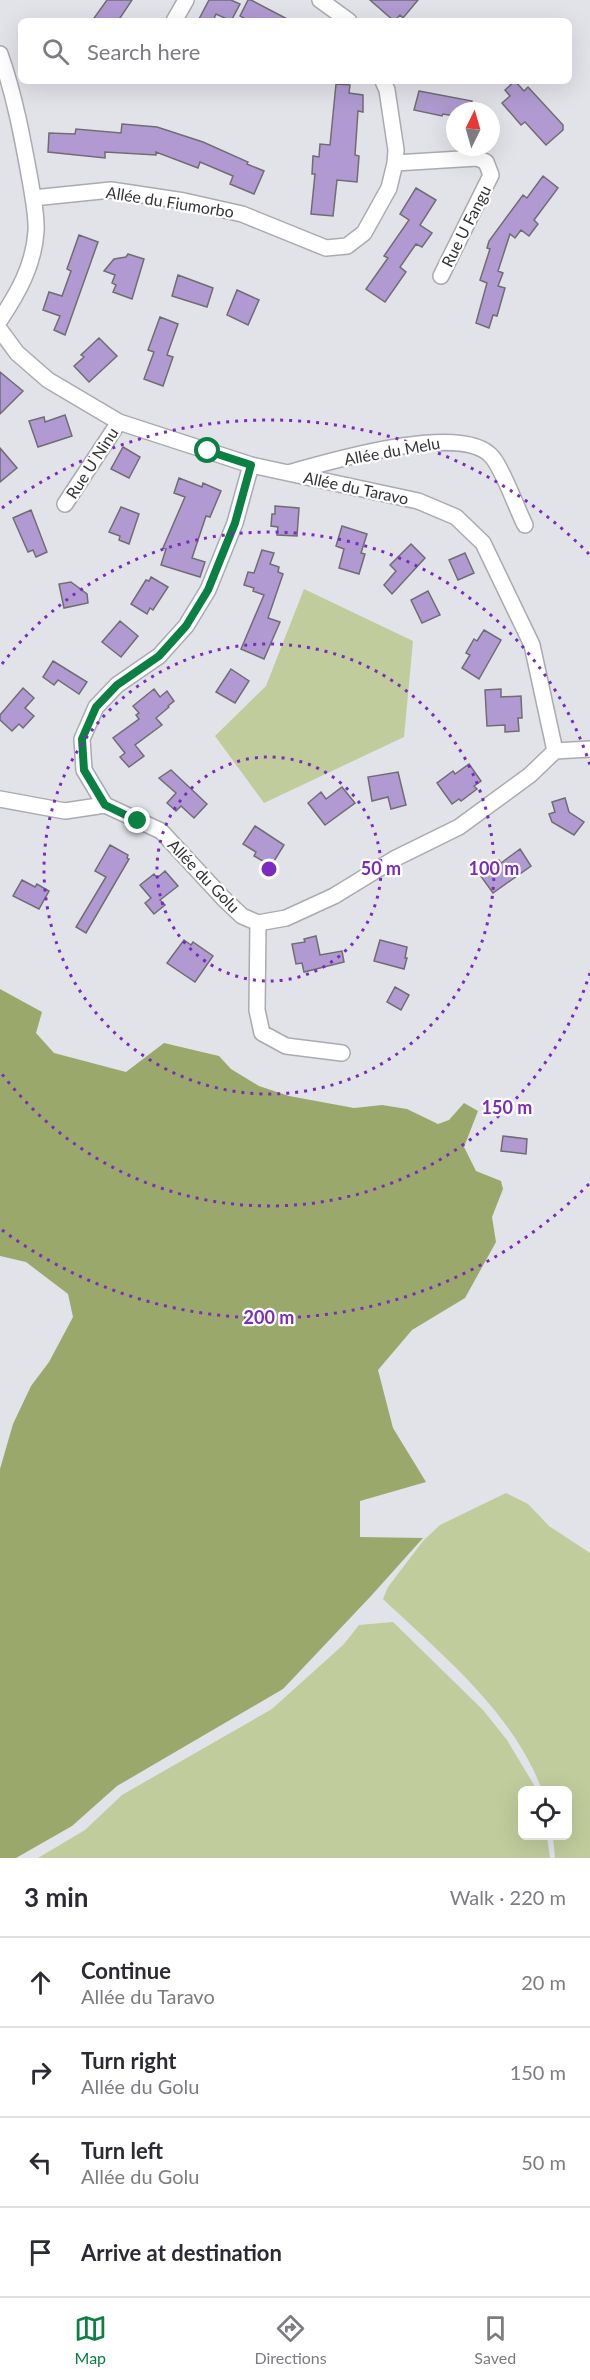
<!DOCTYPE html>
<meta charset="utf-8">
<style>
:root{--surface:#fff;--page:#f2f2f3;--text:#2b2b33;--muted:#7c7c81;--line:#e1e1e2;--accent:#0b8043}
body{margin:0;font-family:Lato,sans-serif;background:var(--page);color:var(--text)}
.controls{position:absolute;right:18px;bottom:18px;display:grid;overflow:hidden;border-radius:9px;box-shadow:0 6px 24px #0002}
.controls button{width:54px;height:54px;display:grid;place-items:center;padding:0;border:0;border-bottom:2px solid var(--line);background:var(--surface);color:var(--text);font:30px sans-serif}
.compass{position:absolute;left:446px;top:102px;width:54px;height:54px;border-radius:50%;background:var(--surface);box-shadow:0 6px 24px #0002;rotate:5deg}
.stop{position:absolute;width:18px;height:18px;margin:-14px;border:4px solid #0b8043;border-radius:50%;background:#fff}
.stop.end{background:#0b8043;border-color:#fff;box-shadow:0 2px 6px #0008}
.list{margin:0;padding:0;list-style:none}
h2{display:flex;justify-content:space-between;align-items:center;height:78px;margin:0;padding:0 24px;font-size:26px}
h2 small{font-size:20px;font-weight:400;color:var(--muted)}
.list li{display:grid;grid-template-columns:39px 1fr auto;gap:18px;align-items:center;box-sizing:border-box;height:90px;padding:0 24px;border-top:2px solid var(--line)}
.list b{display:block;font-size:22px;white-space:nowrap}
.list p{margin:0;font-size:20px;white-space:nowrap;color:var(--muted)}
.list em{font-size:20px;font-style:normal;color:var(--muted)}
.icon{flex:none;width:33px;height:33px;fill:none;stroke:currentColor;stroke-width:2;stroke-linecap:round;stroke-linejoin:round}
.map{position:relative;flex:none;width:590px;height:1858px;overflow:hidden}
.search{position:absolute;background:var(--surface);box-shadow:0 6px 24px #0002;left:18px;right:18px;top:18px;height:66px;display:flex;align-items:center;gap:15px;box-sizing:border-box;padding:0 21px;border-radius:9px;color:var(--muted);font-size:22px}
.sheet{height:438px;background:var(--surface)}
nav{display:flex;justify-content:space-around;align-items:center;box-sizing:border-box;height:84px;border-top:2px solid var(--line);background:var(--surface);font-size:16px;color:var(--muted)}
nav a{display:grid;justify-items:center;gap:3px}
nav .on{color:var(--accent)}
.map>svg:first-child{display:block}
.green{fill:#c0cc9c}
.forest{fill:#9ba86c}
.building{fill:#b09ad1;stroke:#6f6d73;stroke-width:1.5}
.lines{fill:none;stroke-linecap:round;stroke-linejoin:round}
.minor-casing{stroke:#aaaab1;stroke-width:18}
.minor{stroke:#fff;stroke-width:15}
.route{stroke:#0b8043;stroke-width:8}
.ring{fill:none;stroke:#7b2cbf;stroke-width:3;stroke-dasharray:3 6}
.labels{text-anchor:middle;stroke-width:4.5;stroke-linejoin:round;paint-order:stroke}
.street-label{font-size:16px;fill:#343436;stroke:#fff}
.centre{fill:#7b2cbf;stroke:#fff;stroke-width:3}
.ring-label{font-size:18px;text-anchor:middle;font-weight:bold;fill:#7b2cbf;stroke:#fff;stroke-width:4.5;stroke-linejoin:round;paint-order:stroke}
</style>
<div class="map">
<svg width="590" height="1858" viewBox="0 0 590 1858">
<rect width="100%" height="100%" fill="#e2e2e9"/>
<!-- green -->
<path class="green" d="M304 589 413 641 404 737 264 803 215 736 266 686Z
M506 1493 528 1504 549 1526 590 1553V1858H555L553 1836H568V1790H542C513 1712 442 1655 383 1599L388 1587 423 1541 440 1525Z
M393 1622 483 1710 507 1740 537 1790H522V1836H547L550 1858H38L85 1830 122 1795 272 1709 343 1645 359 1625Z"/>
<!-- forest -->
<path class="forest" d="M0 989 42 1012 36 1033 54 1053 126 1072 164 1043 219 1056 231 1069 259 1086 289 1096 354 1108 382 1105 407 1109 438 1124 449 1120 464 1103 478 1111 464 1147 476 1171 501 1181 503 1189 492 1217 496 1242 465 1298 412 1330 378 1370 393 1428 426 1482 360 1501V1537L423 1538 371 1596 283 1689 117 1786 72 1826 16 1858H0V1469L13 1424 31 1386 49 1362 73 1317 68 1294 26 1262 0 1256Z"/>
<!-- building -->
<path class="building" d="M107 0H132L118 21H92Z
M209 0H231L240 4 231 21 216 14 213 21H198Z
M248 0H251L291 21H249L240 16Z
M370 0H418L403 18 400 15 394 21Z
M515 81 524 91 528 87 563 125V130L546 145 525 122 521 125 502 103 510 96 505 90Z
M336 84 350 85 349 93 363 95V112L358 111 355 155 359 156 357 182 337 180 333 216 311 214 315 174H312L313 156 319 157 320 144 330 145Z
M419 91 472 101 470 111H455V116L443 114 442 116 414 110Z
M122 124 157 127 203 142 248 162 247 164 264 171 254 194 230 184 233 176 200 162 198 168 156 152V155L105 152V158L48 152 49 133 75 134 76 129 121 133Z
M543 176 558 188 534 220 538 224 529 236 521 230 515 238 510 234 498 271 503 273 498 286 505 288 497 316 493 315 489 328 476 323 487 283 480 280 490 249 487 248 489 241 523 195 527 198Z
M416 188 436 200 420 225 432 233 422 247 416 244 400 267 406 272 385 302 366 289 388 258 384 256 409 220 400 214Z
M79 235 98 242 65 335 54 330 60 316 43 310 49 292 62 296 71 271 67 269Z
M128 254 144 259 132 299 113 292 116 285 112 283 115 275 104 271 114 259 126 257Z
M178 275 213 288 207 307 172 296Z
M237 290 259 300 248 325 227 315Z
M160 317 178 324 167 355 173 357 163 386 144 379 154 352 148 350Z
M99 338 117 356 89 382 74 366 84 357 81 355Z
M0 372 23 391 0 414Z
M65 415 72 436 38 447 29 421 44 417 45 422Z
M123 447 140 457 129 478 111 469Z
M0 448 17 468 0 482Z
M179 478 202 487 203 483 221 491 210 517 206 516 192 558 205 562 200 577 161 565 166 549 163 548 185 497 174 493Z
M275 506 299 508 297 536 277 535 278 527 271 526 272 514H275Z
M121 507 139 514 129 544 119 540 120 536 109 532Z
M31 510 47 552 36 557 33 550 28 552 13 518Z
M342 526 367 534 361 553 365 554 359 574 339 568 344 549 336 546Z
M411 544 425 558 392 594 384 585 396 571 390 565Z
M262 550 274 553 270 564 279 567 278 572 283 574 268 618 280 622 264 659 241 649 264 595 253 591 254 588 244 585 248 572 254 573Z
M465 553 474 573 458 580 449 560Z
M151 577 168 587 153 610 150 608 147 614 131 604 146 580 149 581Z
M71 582 87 594 88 603 64 608 59 584Z
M428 591 440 615 422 623 411 600Z
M120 621 138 636 121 657 102 642Z
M484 630 501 640 479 679 462 668 470 655 466 653 474 639 477 641Z
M53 661 87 682 79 694 58 680 54 685 43 677Z
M231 669 249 681 235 703 216 692Z
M23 688 34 698 25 708 34 716 23 728 19 724 12 731 0 720V715Z
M154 689 160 697 167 691 174 701 168 706 169 707 156 718 162 725 135 745 144 756 129 767 120 757 125 753 113 738 139 719 136 715 139 713 133 706Z
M501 689V697L521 696 522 718H518L519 731 505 732V725L487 726 485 690Z
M469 764 481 781 474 786 477 789 461 801 459 799 452 804 437 783 453 771 455 774Z
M171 770 207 804 194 818 181 806 176 811 167 803 176 793 159 778Z
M398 772 406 805 391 809 388 797 372 801 368 777Z
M342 787 355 803 325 825 308 803 321 792 326 799Z
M565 798 569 812 584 822 574 835 552 822 549 814 555 812 552 802Z
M255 826 284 845 271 866 254 856 256 852 243 844Z
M110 845 128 855 127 858 129 859 86 933 76 927 106 877 95 871Z
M520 849 531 866 493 893 480 875 499 860 501 863Z
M165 871 178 886 160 900 165 905 154 914 145 903 151 898 140 885 154 874 157 878Z
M22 880 35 887 37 884 49 891 39 909 13 896Z
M316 936 320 955 342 951 344 962 304 972 302 963 296 964 292 944 305 942 304 939Z
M184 940 191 945 193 942 213 956 195 982 167 963Z
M380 940 407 947 405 958H407L404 969 374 961Z
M395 987 409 995 401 1010 387 1002Z
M503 1136 527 1139 526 1154 501 1151Z"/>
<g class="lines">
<defs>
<path id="minor" d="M320 0 349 21
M174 21 186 0
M0 54C15 96 23 141 31 185 33 199 37 216 36 231 34 265 18 293 0 320
M395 163 477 158 486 162 491 175 441 276
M33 198 111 190 184 201 242 214 326 248 347 246 364 233 389 188 395 163 396 150 387 90 383 81
M0 330 17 353 48 380 119 422 251 465 418 501 456 517 483 543 532 645 555 751 590 749
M251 465 235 523 208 590 186 626 159 656 117 685 96 707 82 739 84 770 105 805 161 831 224 899 242 916 258 923 286 918 334 896 396 858 459 827 530 775 555 751
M288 473C328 462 465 420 493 458 504 472 516 507 525 525
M65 504 119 422
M0 799 65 811 105 805
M258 923 257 1010 262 1033 286 1046 342 1053"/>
</defs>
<!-- minor casing -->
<use href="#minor" class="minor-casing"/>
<!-- minor -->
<use href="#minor" class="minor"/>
</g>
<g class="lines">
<!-- route -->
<path class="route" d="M138 821 105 805 84 770 82 739 96 707 117 685 159 656 186 626 208 590 235 523 251 465 208 451"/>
</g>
<!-- distance rings -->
<g class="ring">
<circle cx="269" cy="869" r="112"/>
<circle cx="269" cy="869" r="225"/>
<path d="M590 973A337 337 0 0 1 2 1074M2 664A337 337 0 0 1 590 765"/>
<path d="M589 1184A449 449 0 0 1 2 1230M2 508A449 449 0 0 1 589 554"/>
</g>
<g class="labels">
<!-- street labels -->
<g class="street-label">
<text transform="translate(170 202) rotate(9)" y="6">Allée du Fiumorbo</text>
<text transform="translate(466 226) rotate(-63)" y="6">Rue U Fangu</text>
<text transform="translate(392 451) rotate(-10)" y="6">Allée du Melu</text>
<text transform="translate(92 463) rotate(-57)" y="6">Rue U Ninu</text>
<text transform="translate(356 488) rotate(12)" y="6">Allée du Taravo</text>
<text transform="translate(204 876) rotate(46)" y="6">Allée du Golu</text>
</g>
</g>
<circle cx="269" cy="869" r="9" class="centre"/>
<g class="ring-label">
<text x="381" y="875">50 m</text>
<text x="494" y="875">100 m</text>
<text x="507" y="1114">150 m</text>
<text x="269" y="1324">200 m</text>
</g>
</svg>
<div class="controls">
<button><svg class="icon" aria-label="locate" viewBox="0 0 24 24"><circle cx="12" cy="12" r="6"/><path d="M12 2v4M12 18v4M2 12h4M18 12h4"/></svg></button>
</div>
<svg class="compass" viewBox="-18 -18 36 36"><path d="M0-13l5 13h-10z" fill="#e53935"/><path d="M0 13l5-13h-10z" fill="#7c7c81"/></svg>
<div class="stop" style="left:208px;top:451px"></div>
<div class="stop end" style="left:138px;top:821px"></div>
<div class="search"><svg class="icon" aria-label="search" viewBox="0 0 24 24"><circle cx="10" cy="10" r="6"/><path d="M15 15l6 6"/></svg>Search here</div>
</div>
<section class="sheet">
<h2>3 min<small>Walk · 220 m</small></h2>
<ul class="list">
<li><svg class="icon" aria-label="ahead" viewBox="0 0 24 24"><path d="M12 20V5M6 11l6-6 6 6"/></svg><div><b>Continue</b><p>Allée du Taravo</p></div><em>20 m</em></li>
<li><svg class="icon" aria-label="right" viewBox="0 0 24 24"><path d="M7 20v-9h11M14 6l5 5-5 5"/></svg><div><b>Turn right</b><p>Allée du Golu</p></div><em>150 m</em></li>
<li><svg class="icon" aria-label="left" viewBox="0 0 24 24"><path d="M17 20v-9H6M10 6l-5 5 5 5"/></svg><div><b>Turn left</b><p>Allée du Golu</p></div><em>50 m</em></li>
<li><svg class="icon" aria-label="arrive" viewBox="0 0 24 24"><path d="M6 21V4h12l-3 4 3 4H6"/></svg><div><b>Arrive at destination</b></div></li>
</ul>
</section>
<nav>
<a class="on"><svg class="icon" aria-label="map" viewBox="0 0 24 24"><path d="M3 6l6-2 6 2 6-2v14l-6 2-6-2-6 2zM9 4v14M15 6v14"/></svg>Map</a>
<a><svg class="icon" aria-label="directions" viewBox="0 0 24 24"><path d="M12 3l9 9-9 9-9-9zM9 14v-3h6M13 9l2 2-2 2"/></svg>Directions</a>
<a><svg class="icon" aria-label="saved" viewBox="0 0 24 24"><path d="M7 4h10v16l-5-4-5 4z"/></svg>Saved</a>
</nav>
